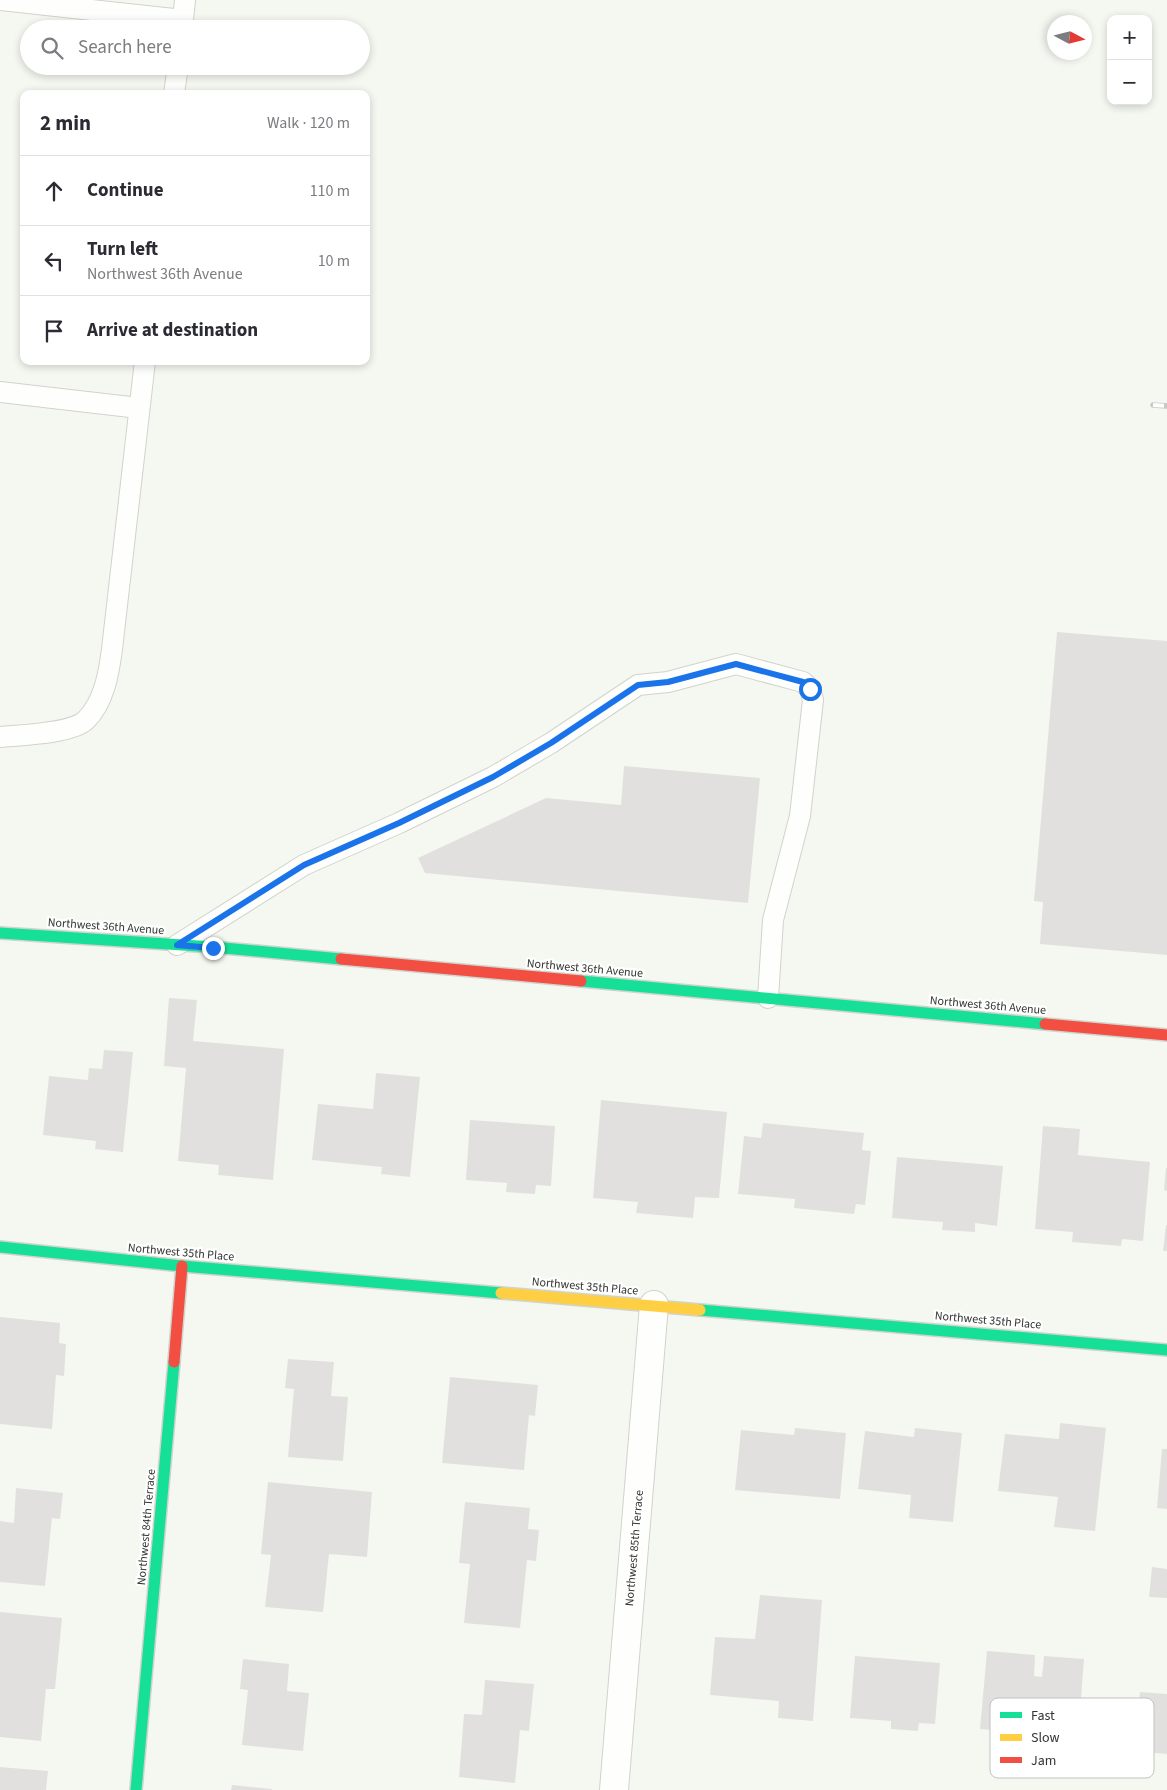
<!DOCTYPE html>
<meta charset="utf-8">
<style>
:root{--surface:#fff;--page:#f2f2f3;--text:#2b2b33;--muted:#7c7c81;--line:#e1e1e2}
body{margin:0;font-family:"Source Sans 3",sans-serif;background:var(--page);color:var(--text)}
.controls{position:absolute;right:15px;top:15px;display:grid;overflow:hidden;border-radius:10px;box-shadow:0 2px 8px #0003}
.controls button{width:45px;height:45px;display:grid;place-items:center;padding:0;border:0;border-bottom:1px solid var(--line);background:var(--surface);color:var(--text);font:25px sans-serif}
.compass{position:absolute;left:1047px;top:15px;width:45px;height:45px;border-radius:50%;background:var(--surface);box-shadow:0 2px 8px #0003;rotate:97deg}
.stop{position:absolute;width:15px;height:15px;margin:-11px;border:4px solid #1a73e8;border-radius:50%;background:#fff}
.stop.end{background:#1a73e8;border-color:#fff;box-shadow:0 1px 5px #0008}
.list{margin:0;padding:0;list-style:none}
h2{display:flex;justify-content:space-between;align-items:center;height:65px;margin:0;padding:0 20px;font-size:21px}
h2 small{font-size:16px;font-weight:400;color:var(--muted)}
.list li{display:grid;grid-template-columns:32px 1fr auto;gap:15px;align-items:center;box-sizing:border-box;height:70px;padding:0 20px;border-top:1px solid var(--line)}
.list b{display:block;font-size:19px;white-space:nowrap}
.list p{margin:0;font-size:16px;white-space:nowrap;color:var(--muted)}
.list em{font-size:16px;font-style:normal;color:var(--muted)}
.icon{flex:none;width:28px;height:28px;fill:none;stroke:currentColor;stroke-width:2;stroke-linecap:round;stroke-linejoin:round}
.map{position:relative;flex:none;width:1167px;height:1790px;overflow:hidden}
.search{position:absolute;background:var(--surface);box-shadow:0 2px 8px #0003;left:20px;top:20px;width:350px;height:55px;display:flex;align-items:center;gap:12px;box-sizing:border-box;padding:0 18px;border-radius:28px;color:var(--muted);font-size:19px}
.panel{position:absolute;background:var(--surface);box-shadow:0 2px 8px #0003;left:20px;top:90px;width:350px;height:275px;border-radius:10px}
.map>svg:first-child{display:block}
.building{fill:#e1e0de}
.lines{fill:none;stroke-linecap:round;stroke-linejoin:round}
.lane-casing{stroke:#d1d3cd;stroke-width:22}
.street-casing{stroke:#d1d3cd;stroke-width:30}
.fast-casing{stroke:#d1d3cd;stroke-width:14}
.slow-casing{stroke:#d1d3cd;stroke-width:14}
.jam-casing{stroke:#d1d3cd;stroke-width:14}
.lane{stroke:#fefefd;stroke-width:20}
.street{stroke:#fefefd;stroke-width:28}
.fast{stroke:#16e098;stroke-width:11}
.slow{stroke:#ffcf43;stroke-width:11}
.jam{stroke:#f24e42;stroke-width:11}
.rail-casing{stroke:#c8c8c7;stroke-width:5.5}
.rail{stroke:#fff;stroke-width:4;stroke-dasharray:11;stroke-linecap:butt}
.route{stroke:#1a73e8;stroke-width:6}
.labels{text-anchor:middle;stroke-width:4.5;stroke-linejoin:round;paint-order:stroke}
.street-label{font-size:12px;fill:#323530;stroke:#fff}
.key{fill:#fff;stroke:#c2c2c1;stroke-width:1}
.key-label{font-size:14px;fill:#323530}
</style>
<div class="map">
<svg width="1167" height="1790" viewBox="0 0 1167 1790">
<rect width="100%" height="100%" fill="#f5f8f1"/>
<!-- building -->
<path class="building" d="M1057 632 1167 641V955L1040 944 1043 902 1034 901Z
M624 766 760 778 748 903 425 873 418 858 546 798 621 805Z
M169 998 197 1000 193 1041 284 1049 273 1180 218 1175 219 1165 178 1161 186 1068 164 1066Z
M104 1050 133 1052 123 1152 95 1149 96 1141 43 1135 49 1076 88 1080 89 1068 102 1069Z
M376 1073 420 1077 410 1177 381 1174 382 1167 312 1160 318 1104 373 1109Z
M601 1100 727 1112 719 1198 695 1197 693 1218 636 1213 638 1202 593 1198Z
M470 1120 555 1126 551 1186 536 1185 535 1194 506 1192 507 1183 466 1180Z
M763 1123 864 1133 862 1150 871 1151 865 1205 856 1204 854 1214 794 1208 795 1199 738 1194 744 1136 761 1138Z
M1043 1126 1080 1129 1078 1155 1150 1162 1143 1241 1122 1239 1121 1246 1072 1242 1073 1232 1035 1229Z
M897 1157 1003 1166 997 1226 975 1223V1232L942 1230 943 1222 892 1218Z
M1166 1168H1167V1191L1164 1190Z
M1166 1225H1167V1251H1163Z
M0 1317 60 1323 59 1343 66 1344 64 1376 56 1375 52 1429 0 1424Z
M288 1359 334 1362 331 1396 348 1397 343 1461 288 1457 294 1389 285 1388Z
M450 1377 538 1385 535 1416 529 1415 524 1470 442 1463Z
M1060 1423 1106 1428 1095 1531 1054 1527 1058 1497 998 1491 1005 1434 1059 1439Z
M795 1428 846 1433 840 1499 735 1490 741 1430 794 1435Z
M915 1428 962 1433 953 1522 909 1518 911 1495 858 1489 865 1431 914 1437Z
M1162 1449H1167V1509L1157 1508Z
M268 1482 372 1492 367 1557 329 1554 323 1612 265 1607 271 1555 261 1554Z
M16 1488 63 1493 60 1519 52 1518 45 1586 0 1582V1521L14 1523Z
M465 1502 530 1508 528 1529 539 1530 536 1561 527 1560 520 1628 464 1623 470 1564 459 1563Z
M1152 1567 1167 1569V1598L1149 1597Z
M760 1595 822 1600 813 1721 778 1718 779 1701 710 1695 715 1637 755 1639Z
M0 1612 62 1618 55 1689H46L41 1741 0 1737Z
M987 1651 1035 1655 1034 1676 1042 1677 1044 1656 1084 1659 1078 1737 1062 1736 1061 1743 1035 1741V1734L980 1729Z
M855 1656 940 1663 935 1724 919 1723 918 1731 891 1729V1721L850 1718Z
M243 1659 289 1664 287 1691 309 1693 303 1751 242 1745 248 1690 240 1689Z
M485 1680 534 1684 529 1731 520 1730 515 1783 459 1777 464 1714 482 1715Z
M1140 1692 1167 1694V1754L1134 1751Z
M0 1767 48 1771 46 1790H0Z
M232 1785 272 1789V1790H231Z"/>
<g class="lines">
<defs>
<path id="lane" d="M0 0 183 20
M182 29 185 0
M174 94 178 66
M0 392 139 408
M0 737C20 735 71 734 86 720 104 702 109 673 112 649L145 361
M177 945 304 865 399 823 493 777 551 743 638 685 668 682 736 664 803 682 810 689 813 700 800 816 773 920 768 998"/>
<path id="street" d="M614 1790 654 1305"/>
<path id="fast" d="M0 933 213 947 341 959
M581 981 1045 1024
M0 1247 182 1266 501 1293
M700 1310 1167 1350
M136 1790 174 1362"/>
<path id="slow" d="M501 1293 700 1310"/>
<path id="jam" d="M341 959 581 981
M1045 1024 1167 1035
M174 1362 182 1266"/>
</defs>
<!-- lane casing -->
<use href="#lane" class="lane-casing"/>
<!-- street casing -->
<use href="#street" class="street-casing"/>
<!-- fast casing -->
<use href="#fast" class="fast-casing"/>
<!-- slow casing -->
<use href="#slow" class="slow-casing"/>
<!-- jam casing -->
<use href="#jam" class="jam-casing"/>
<!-- lane -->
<use href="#lane" class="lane"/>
<!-- street -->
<use href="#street" class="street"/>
<!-- fast -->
<use href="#fast" class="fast"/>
<!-- slow -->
<use href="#slow" class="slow"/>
<!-- jam -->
<use href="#jam" class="jam"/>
<defs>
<path id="rail" d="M1153 405 1167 406"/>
</defs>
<!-- rail casing -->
<use href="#rail" class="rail-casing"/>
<!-- rail -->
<use href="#rail" class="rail"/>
</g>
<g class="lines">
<!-- route -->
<path class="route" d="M213 948 177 945 304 865 399 823 493 777 551 743 638 685 668 682 736 664 803 682 810 689"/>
</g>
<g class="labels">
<!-- street labels -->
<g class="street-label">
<text transform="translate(106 926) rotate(4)" y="4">Northwest 36th Avenue</text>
<text transform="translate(585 968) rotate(5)" y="4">Northwest 36th Avenue</text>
<text transform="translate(988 1005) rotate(5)" y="4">Northwest 36th Avenue</text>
<text transform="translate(181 1252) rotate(5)" y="4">Northwest 35th Place</text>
<text transform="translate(585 1286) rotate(5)" y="4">Northwest 35th Place</text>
<text transform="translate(988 1320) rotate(5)" y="4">Northwest 35th Place</text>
<text transform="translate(146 1527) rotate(-85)" y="4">Northwest 84th Terrace</text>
<text transform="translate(634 1548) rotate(-85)" y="4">Northwest 85th Terrace</text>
</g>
</g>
<!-- legend -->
<rect x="990" y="1698" width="164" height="80" rx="8" class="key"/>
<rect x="1000" y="1712" width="22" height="6" fill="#16e098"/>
<rect x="1000" y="1734" width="22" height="7" fill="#ffcf43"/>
<rect x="1000" y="1757" width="22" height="6" fill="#f24e42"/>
<g class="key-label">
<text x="1031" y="1720">Fast</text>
<text x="1031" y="1742">Slow</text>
<text x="1031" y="1765">Jam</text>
</g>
</svg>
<div class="controls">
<button>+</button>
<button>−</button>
</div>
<svg class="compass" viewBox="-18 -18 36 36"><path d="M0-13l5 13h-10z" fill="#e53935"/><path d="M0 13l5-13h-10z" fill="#7c7c81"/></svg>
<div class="stop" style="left:810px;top:689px"></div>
<div class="stop end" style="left:213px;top:948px"></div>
<div class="search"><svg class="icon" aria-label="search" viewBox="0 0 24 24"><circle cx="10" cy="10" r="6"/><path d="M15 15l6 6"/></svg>Search here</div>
<section class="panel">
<h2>2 min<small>Walk · 120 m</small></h2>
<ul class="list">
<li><svg class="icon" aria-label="ahead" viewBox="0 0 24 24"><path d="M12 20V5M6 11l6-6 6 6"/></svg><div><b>Continue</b></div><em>110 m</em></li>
<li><svg class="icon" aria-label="left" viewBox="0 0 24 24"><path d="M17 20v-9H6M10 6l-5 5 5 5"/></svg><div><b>Turn left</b><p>Northwest 36th Avenue</p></div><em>10 m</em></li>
<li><svg class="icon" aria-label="arrive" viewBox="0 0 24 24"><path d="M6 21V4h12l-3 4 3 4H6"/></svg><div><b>Arrive at destination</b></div></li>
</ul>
</section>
</div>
